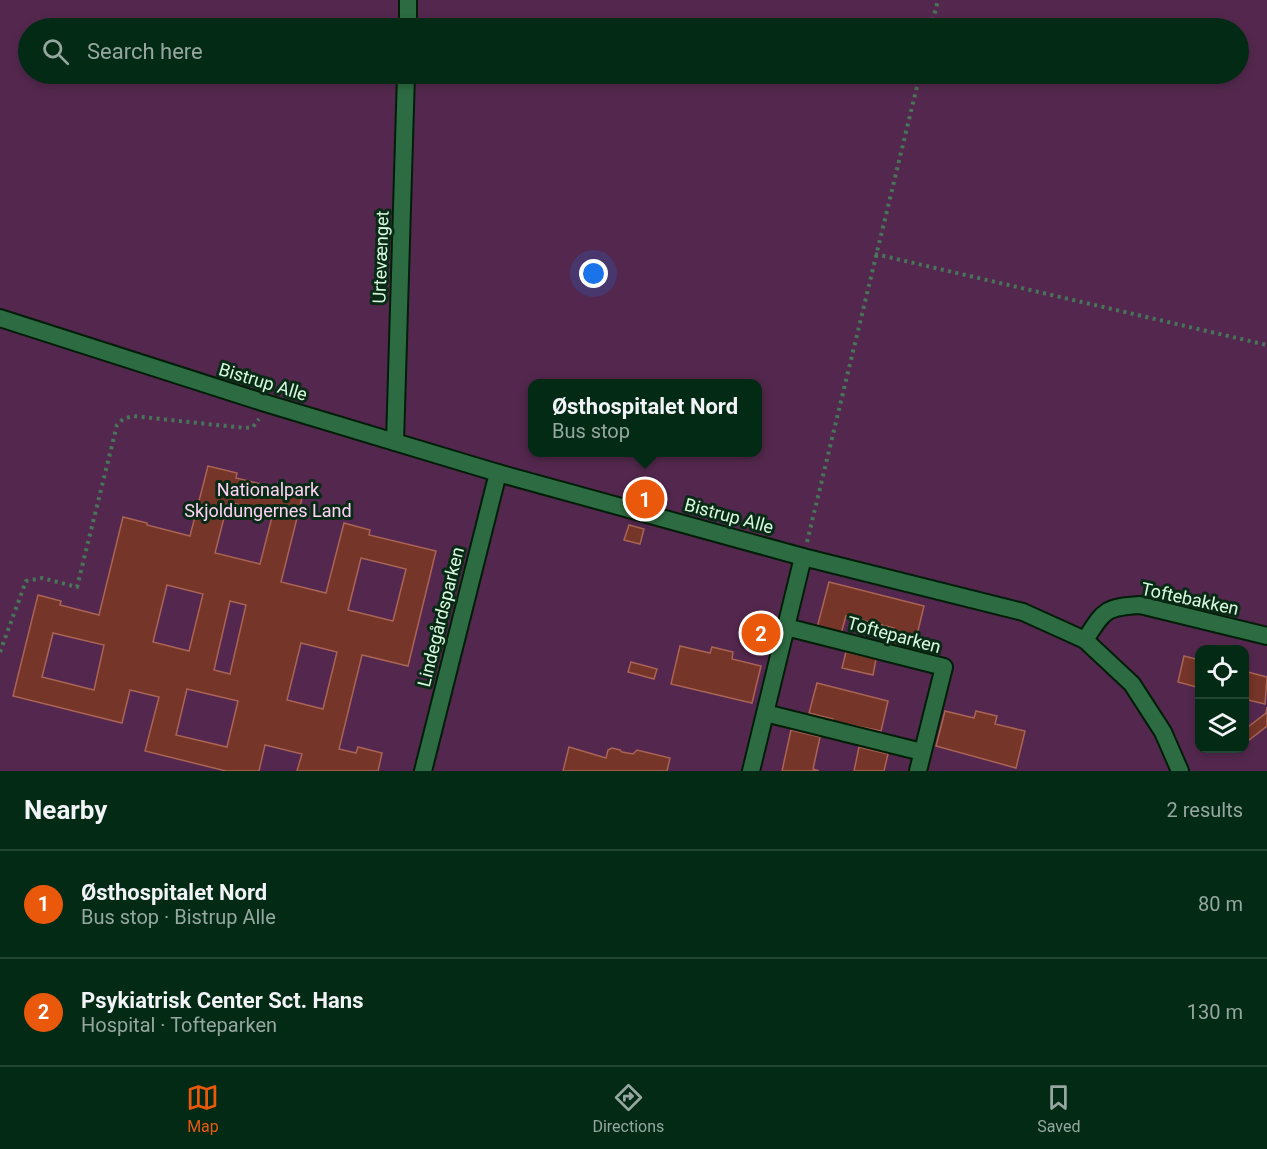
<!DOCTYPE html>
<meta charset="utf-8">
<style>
:root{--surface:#022a14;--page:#103622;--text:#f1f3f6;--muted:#96a7a0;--line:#234634;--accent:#ea580c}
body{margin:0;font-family:Roboto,sans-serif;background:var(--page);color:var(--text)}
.controls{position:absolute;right:18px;bottom:18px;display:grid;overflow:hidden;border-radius:12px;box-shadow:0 3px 9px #0003}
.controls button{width:54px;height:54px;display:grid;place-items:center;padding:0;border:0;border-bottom:2px solid var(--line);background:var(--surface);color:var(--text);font:30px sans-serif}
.you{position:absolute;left:594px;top:274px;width:21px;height:21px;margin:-15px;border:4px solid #fff;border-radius:50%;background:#1a73e8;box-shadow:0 0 0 9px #1a73e833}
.badge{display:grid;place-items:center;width:39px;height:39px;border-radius:50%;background:var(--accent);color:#fff;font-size:20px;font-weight:700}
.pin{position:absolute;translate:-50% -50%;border:3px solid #fff;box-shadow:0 2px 6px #0006}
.popup{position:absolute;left:528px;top:379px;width:234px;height:78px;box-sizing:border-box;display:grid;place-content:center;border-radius:12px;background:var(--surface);filter:drop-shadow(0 2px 4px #0005);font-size:20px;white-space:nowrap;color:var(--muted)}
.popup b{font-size:22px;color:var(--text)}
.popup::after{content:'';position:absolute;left:50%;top:100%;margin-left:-12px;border:12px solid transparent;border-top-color:var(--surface)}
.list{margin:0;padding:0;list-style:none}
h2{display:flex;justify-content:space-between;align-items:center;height:78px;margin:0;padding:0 24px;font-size:26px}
h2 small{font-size:20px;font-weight:400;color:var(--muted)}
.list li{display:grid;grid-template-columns:39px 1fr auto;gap:18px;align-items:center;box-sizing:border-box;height:108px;padding:0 24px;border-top:2px solid var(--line)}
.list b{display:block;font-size:22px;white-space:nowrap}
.list p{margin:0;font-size:20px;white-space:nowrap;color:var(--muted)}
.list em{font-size:20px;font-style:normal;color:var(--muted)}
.icon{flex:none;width:33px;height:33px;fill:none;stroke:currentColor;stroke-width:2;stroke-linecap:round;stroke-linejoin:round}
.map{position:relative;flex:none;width:1267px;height:771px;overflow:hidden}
.search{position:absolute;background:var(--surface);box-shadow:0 3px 9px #0003;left:18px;right:18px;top:18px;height:66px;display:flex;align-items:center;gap:15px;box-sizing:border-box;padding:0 21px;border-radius:33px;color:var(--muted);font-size:22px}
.sheet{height:294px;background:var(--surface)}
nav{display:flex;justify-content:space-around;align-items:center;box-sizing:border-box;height:84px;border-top:2px solid var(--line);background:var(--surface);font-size:16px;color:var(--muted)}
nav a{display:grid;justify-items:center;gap:3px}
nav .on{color:var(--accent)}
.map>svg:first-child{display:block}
.green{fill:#54284e;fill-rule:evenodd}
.building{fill:#753528;stroke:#aa6455;stroke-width:1.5;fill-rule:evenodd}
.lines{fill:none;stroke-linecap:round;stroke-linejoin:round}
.minor-casing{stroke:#001d08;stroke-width:20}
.tertiary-casing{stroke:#001d08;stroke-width:20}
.path{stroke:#477559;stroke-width:4;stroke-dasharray:3 4.5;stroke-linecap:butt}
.minor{stroke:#2d6c42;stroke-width:16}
.tertiary{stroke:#2d6c42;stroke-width:16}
.labels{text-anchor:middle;stroke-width:6;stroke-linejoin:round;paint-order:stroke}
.street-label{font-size:18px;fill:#d8f8df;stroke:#092b16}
.park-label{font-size:18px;fill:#ffd2f6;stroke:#092b16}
</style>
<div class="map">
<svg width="1267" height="771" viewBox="0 0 1267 771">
<rect width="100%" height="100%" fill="#03381a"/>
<!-- green -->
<path class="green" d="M0 0H1267V771H0ZM28 28H1238V74H28ZM532 384H758V452H532ZM1200 650H1244V748H1200Z"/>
<!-- building -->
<path class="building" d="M208 466 237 473 236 478 303 494 281 582 326 593 344 523 370 530 369 535 436 551 408 666 362 655 339 749 356 753 358 747 382 753 378 771H297L302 754 265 745 259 771H226L145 751 159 697 130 690 122 723 13 696 38 595 61 601 60 605 99 615 123 517 147 523V525L190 536ZM228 502 273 513 260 564 215 553ZM361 558 406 569 393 621 348 610ZM167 585 203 594 189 651 153 642ZM230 601 246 605 230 674 214 670ZM53 633 104 645 94 690 42 677ZM301 643 337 652 323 709 287 700ZM187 689 238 701 227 747 176 735Z
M629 525 644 529 640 544 624 540Z
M829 582 924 606 913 651 890 645 894 628 846 616 841 634 817 628Z
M680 646 710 653 712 647 733 652 732 659 761 666 752 703 671 684Z
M846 652 876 659 873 675 842 668Z
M1184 656 1200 660V688L1178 682Z
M631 662 657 669 654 679 628 672Z
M1244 671 1267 677 1265 704 1244 699Z
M817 683 888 701 881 731 833 721V719L809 713Z
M1267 707V726L1244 744V730L1266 713Z
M945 711 974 718 976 711 997 716 995 724 1025 731 1016 768 936 746Z
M791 730 820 737 813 769 819 771H782Z
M569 747 606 758 608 750 612 748 620 750 622 752 633 754 637 750 670 758 667 771H563Z
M859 747 888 754 884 771H854Z"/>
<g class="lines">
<defs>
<path id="minor" d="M408 28V0
M395 442 406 74
M786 627 944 667 918 771
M1085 640C1104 611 1104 607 1140 605L1267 636
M765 713 922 752
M423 771 498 473
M751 771 803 557"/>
<path id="tertiary" d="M0 318 265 403 498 473 803 557 1023 612 1085 640 1132 684 1163 732 1180 771"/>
</defs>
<!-- minor casing -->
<use href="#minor" class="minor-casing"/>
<!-- tertiary casing -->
<use href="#tertiary" class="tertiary-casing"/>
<!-- path -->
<path class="path" d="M931 28 938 0
M875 254 1267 345
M807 542 920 74
M0 652 26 581 42 578 77 587 117 425 123 419 133 416 245 428 253 427 259 419"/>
<!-- minor -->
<use href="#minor" class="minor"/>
<!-- tertiary -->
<use href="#tertiary" class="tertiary"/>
</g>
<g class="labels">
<!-- street labels -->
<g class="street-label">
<text transform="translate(381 257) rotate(-88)" y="6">Urtevænget</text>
<text transform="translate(263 382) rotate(17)" y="6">Bistrup Alle</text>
<text transform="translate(729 516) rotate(15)" y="6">Bistrup Alle</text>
<text transform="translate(1190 599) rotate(12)" y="6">Toftebakken</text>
<text transform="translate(441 617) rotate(-76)" y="6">Lindegårdsparken</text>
<text transform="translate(894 635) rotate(15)" y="6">Tofteparken</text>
</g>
<!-- park labels -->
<g class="park-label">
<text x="268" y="496">Nationalpark<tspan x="268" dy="21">Skjoldungernes Land</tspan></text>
</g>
</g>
</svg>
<div class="controls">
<button><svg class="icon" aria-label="locate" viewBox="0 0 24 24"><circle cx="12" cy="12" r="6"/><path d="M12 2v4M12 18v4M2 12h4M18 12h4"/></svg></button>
<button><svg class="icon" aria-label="layers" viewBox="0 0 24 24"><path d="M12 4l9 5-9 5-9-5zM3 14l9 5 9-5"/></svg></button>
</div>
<div class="you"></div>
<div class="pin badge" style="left:645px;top:499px">1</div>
<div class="popup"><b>Østhospitalet Nord</b>Bus stop</div>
<div class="pin badge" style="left:761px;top:633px">2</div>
<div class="search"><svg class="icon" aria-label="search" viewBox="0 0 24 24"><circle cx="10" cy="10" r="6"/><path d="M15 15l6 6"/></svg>Search here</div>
</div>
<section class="sheet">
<h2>Nearby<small>2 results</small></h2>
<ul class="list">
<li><span class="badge">1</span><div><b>Østhospitalet Nord</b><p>Bus stop · Bistrup Alle</p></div><em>80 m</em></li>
<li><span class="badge">2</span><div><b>Psykiatrisk Center Sct. Hans</b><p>Hospital · Tofteparken</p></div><em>130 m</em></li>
</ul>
</section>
<nav>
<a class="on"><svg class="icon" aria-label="map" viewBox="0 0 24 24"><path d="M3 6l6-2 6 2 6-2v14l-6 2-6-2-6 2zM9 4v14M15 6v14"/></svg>Map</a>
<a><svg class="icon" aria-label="directions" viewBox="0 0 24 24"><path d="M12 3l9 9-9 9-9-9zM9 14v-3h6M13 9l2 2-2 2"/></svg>Directions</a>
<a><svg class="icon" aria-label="saved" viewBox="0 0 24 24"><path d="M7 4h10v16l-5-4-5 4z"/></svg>Saved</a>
</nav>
